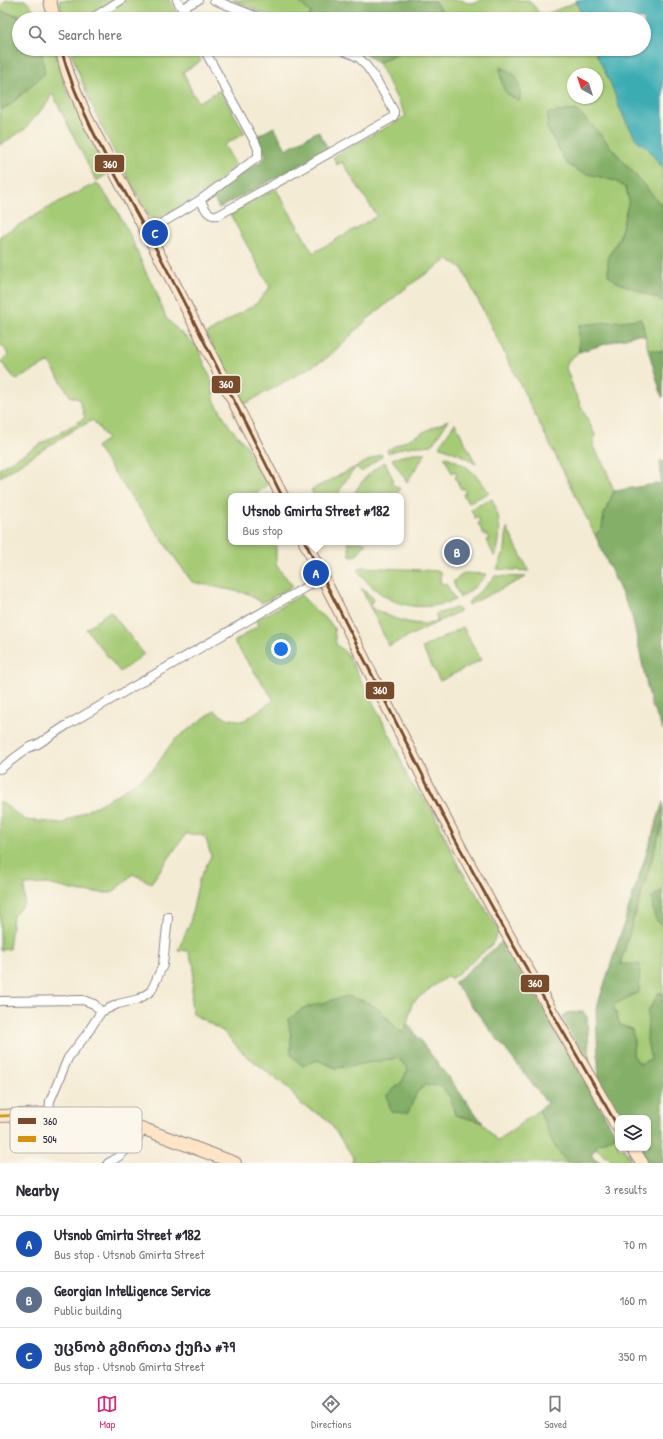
<!DOCTYPE html>
<meta charset="utf-8">
<style>
:root{--surface:#fff;--page:#f2f2f3;--text:#2b2b33;--muted:#7c7c81;--line:#e1e1e2;--accent:#db2777}
body{margin:0;font-family:"Patrick Hand","Noto Sans Georgian",sans-serif;background:var(--page);color:var(--text)}
.controls{position:absolute;right:12px;bottom:12px;display:grid;overflow:hidden;border-radius:8px;box-shadow:0 1px 3px #0004}
.controls button{width:36px;height:36px;display:grid;place-items:center;padding:0;border:0;border-bottom:1px solid var(--line);background:var(--surface);color:var(--text);font:20px sans-serif}
.compass{position:absolute;left:567px;top:68px;width:36px;height:36px;border-radius:50%;background:var(--surface);box-shadow:0 1px 3px #0004;rotate:321deg}
.you{position:absolute;left:281px;top:649px;width:14px;height:14px;margin:-10px;border:3px solid #fff;border-radius:50%;background:#1a73e8;box-shadow:0 0 0 6px #1a73e833}
.badge{display:grid;place-items:center;width:26px;height:26px;border-radius:50%;background:var(--accent);color:#fff;font-size:13px;font-weight:700}
.pin{position:absolute;translate:-50% -50%;border:2px solid #fff;box-shadow:0 1px 4px #0006}
.popup{position:absolute;left:228px;top:493px;width:176px;height:52px;box-sizing:border-box;display:grid;place-content:center;border-radius:8px;background:var(--surface);filter:drop-shadow(0 1px 3px #0005);font-size:13px;white-space:nowrap;color:var(--muted)}
.popup b{font-size:15px;color:var(--text)}
.popup::after{content:'';position:absolute;left:50%;top:100%;margin-left:-8px;border:8px solid transparent;border-top-color:var(--surface)}
.list{margin:0;padding:0;list-style:none}
h2{display:flex;justify-content:space-between;align-items:center;height:52px;margin:0;padding:0 16px;font-size:17px}
h2 small{font-size:13px;font-weight:400;color:var(--muted)}
.list li{display:grid;grid-template-columns:26px 1fr auto;gap:12px;align-items:center;box-sizing:border-box;height:56px;padding:0 16px;border-top:1px solid var(--line)}
.list b{display:block;font-size:15px;white-space:nowrap}
.list p{margin:0;font-size:13px;white-space:nowrap;color:var(--muted)}
.list em{font-size:13px;font-style:normal;color:var(--muted)}
.icon{flex:none;width:22px;height:22px;fill:none;stroke:currentColor;stroke-width:2;stroke-linecap:round;stroke-linejoin:round}
.map{position:relative;flex:none;width:663px;height:1163px;overflow:hidden}
.search{position:absolute;background:var(--surface);box-shadow:0 1px 3px #0004;left:12px;right:12px;top:12px;height:44px;display:flex;align-items:center;gap:10px;box-sizing:border-box;padding:0 14px;border-radius:22px;color:var(--muted);font-size:15px}
.sheet{height:220px;background:var(--surface)}
nav{display:flex;justify-content:space-around;align-items:center;box-sizing:border-box;height:56px;border-top:1px solid var(--line);background:var(--surface);font-size:11px;color:var(--muted)}
nav a{display:grid;justify-items:center;gap:2px}
nav .on{color:var(--accent)}
.map>svg:first-child{display:block}
.green{fill:#a6cb76;stroke:#647658;fill-rule:evenodd}
.forest{fill:#84af67;stroke:#536851}
.water{fill:#3aacb2;stroke:#2e6776}
.lines{fill:none;stroke-linecap:round;stroke-linejoin:round}
.street-casing{stroke:#8b8688;stroke-width:10}
.secondary-casing{stroke:#8b8688;stroke-width:14}
.street{stroke:#fff;stroke-width:8}
.secondary{stroke:#ffe4c6;stroke-width:12}
.bus-1-casing{stroke:#fbf7ec;stroke-width:6}
.bus-2-casing{stroke:#fbf7ec;stroke-width:6}
.bus-1{stroke:#7a4b2a;stroke-width:3}
.bus-2{stroke:#d79209;stroke-width:3}
.key{fill:#fbf7ec;stroke:#bab7b7;stroke-width:1}
.key-label{font-size:11px;fill:#22223b}
.line-badge{stroke:#fbf7ec;stroke-width:1.5}
.badge-label{font-size:11px;text-anchor:middle;font-weight:bold;fill:#fff}
</style>
<div class="map">
<svg width="663" height="1163" viewBox="0 0 663 1163">
<rect width="100%" height="100%" fill="#fbf7ec"/>
<filter id="ink" filterUnits="userSpaceOnUse"><feTurbulence type="fractalNoise" baseFrequency=".025" numOctaves="2"/><feDisplacementMap in="SourceGraphic" scale="8" xChannelSelector="R" yChannelSelector="G"/><feConvolveMatrix kernelMatrix="1 2 1 2 8 2 1 2 1" color-interpolation-filters="sRGB"/></filter>
<filter id="wash" filterUnits="userSpaceOnUse"><feTurbulence type="fractalNoise" baseFrequency=".012" numOctaves="4" result="noise"/><feDisplacementMap in="SourceGraphic" scale="16" xChannelSelector="R" yChannelSelector="G"/><feGaussianBlur stdDeviation="0.9" result="paint"/><feColorMatrix in="noise" values="0 0 0 0 0 0 0 0 0 0 0 0 0 0 0 0 0 1.4 0 .05"/><feComposite in="paint" operator="in"/></filter>
<g filter="url(#wash)">
<rect width="100%" height="100%" fill="#f4ebd4"/>
<!-- green -->
<path class="green" d="M6 0H25L44 19H25L23 16 0 11V8Z
M59 0H170L180 19H63Z
M232 0H297L311 13 307 19H277Z
M433 0H462L467 3H474L481 0H529L540 14 544 15 576 2 583 19H442L441 9Z
M41 49H55L65 87 109 173 96 181 52 93 48 102 25 129 0 145V110L10 105 44 73Z
M70 49H195L201 61 183 72 193 94 199 102 220 90 245 133 224 145 235 163C223 186 175 209 152 221 120 165 91 111 70 49Z
M401 49H594L611 84 627 125 647 147 663 169V207L589 122 576 110 547 128 554 139 598 176 616 181 626 188 629 200 619 239 608 257 618 282 663 301V352L648 349 641 319 580 325 579 352 568 361 566 368 575 393 595 435 593 446 606 469 614 491 604 515 602 528 595 535 462 268 453 262 447 260 411 284 369 318 327 358 243 405 206 334 257 303 270 287 230 214 276 189 313 253 377 216 342 162 337 165 333 157 406 116 378 63 403 50ZM573 74H597V98H573Z
M97 183 116 209 130 235 147 275 154 286 166 318 181 333 197 346 212 382 214 400 230 427 246 445 255 466 269 483 254 496H231V542H275L276 544V565L293 586 262 603 249 594 192 582 96 447 107 439 93 420 82 426 81 425 0 477V468L85 418 79 399 70 396 49 362 16 380 1 362 8 355 4 347 0 345V236L64 199Z
M448 420V421L432 445 406 447 388 453 387 450Z
M455 423 476 464 461 455 439 446Z
M413 453H426L407 482 392 459Z
M381 454 382 457 375 461 362 472 356 467 343 484 337 496H314L311 490Z
M444 456C465 463 478 474 489 493L468 503 463 494 466 493 463 488 461 489 455 477 457 475 455 471 452 473Z
M385 462 393 479 391 483 400 489 396 496H353C360 482 371 470 385 462Z
M492 499C501 518 502 537 495 557L486 540 489 539 486 534 484 535 478 523 480 522 478 517 475 518 471 509Z
M507 528 529 571 497 569 505 550Z
M348 542H366L358 554 354 556H350Z
M363 567 439 571 441 572 440 583 446 584 455 600C415 615 383 604 358 571L359 569Z
M464 573 487 574 475 587 460 598 453 582Z
M495 576 526 577 468 605 469 601 486 586Z
M361 588 374 599 369 606C389 618 415 628 437 622L436 614 457 608 460 611 389 646Z
M301 595 318 613 328 620 334 628 336 644 348 655 394 743 408 779 433 811 458 865 497 927 500 929 491 946 451 979 448 976 432 987 412 1003 405 1033 398 1030 388 1018 289 1020 291 1036V1055L302 1066 317 1060 336 1068 398 1058 408 1069 402 1082 387 1095 414 1100 417 1092 425 1085 442 1086 451 1099 455 1115 482 1122 497 1141 539 1110 553 1143 567 1163H352L353 1157 327 1119 301 1104 288 1088 242 1052 224 1032 193 1014 191 1002 194 967 188 951 178 950 190 923 199 880 211 856C205 836 208 834 186 834L151 883 133 874 112 893 81 892 48 884 25 885 24 904 13 916 9 949 0 950V801L25 820 63 823 117 795 154 769 173 741 215 710C222 719 232 719 243 721L274 700 234 642 259 625 256 620Z
M110 611 144 654 120 672 86 629Z
M463 627 481 660 440 681 422 648Z
M663 822V890L652 897 660 924 663 926V993H658L647 1041 651 1059 640 1064 633 1055 634 1041 620 1025 613 1004 639 992 620 965Z
M616 1135 618 1138V1148H624L632 1162 612 1161 595 1148 598 1144Z"/>
<!-- forest -->
<path class="forest" d="M297 0H433L441 10 442 19H394L371 13 370 19H307L311 13Z
M0 11 23 17 25 19H19V49H41L45 73 10 105 0 110Z
M359 49H401L403 50 378 63Z
M500 67C519 72 521 84 520 101 500 93 502 86 500 67Z
M576 110 589 122 663 207V301L617 282 608 275V257L619 239 629 200 626 188 615 181 580 172 567 164 547 128 548 113Z
M274 127 286 149 318 131 329 150 219 208 211 194 264 159 266 156 257 136Z
M641 319 646 337 638 334 579 352V325Z
M648 349 663 352V397H662Z
M660 461H663V730L651 704 632 616 595 535 602 528 604 515 614 491 661 483Z
M663 802V822L620 964H640L639 992 613 1005 620 1025 632 1029 634 1041 633 1055 640 1064 651 1059 647 1041 648 1011 659 993H663V1163H649L638 1148H648V1118H620L599 1084 596 1010Z
M663 890V926C653 921 652 907 652 897Z
M504 940 616 1135 598 1144 591 1155 601 1163H567L553 1143 539 1110 547 1103 454 983Z
M347 996C355 999 367 1001 374 1006 386 1013 392 1029 405 1033L407 1023 482 1122 455 1115 451 1099 441 1086 425 1085 417 1092 408 1113 391 1112 387 1095 402 1082 408 1069 398 1058 336 1068 318 1060 302 1066 291 1055V1036L288 1020 304 1008Z
M576 1012H583L587 1017 590 1068 562 1017 567 1013Z"/>
<!-- water -->
<path class="water" d="M576 0H663V169L647 147 639 142 635 137 620 109 611 84 594 49H644V19H583Z"/>
</g>
<g filter="url(#ink)">
<g class="lines">
<defs>
<path id="street" d="M177 0 188 19
M214 0 263 19
M182 8 198 0
M91 19 121 0
M200 200C206 209 207 217 219 215L392 118 394 115V111C385 96 372 69 359 58 353 54 346 52 339 49
M147 232 200 200 258 157V149L256 144 204 49
M0 769 28 748 38 744 67 725 323 577
M0 1001 83 1000 94 1004 101 1012
M49 1114 50 1101 68 1058 86 1035 101 1012 118 1004 139 999 151 991 163 965 168 917
M108 1163C123 1156 135 1142 144 1129"/>
<path id="secondary" d="M50 0 54 19
M61 49 68 74 86 117 179 293 282 496
M305 542C362 655 417 769 478 881 523 964 571 1045 618 1127
M0 1116 71 1113 102 1116 144 1129 235 1163
M632 1148 642 1163"/>
</defs>
<!-- street casing -->
<use href="#street" class="street-casing"/>
<!-- secondary casing -->
<use href="#secondary" class="secondary-casing"/>
<!-- street -->
<use href="#street" class="street"/>
<!-- secondary -->
<use href="#secondary" class="secondary"/>
<defs>
<path id="bus-1" d="M61 49C80 118 120 182 154 245 198 328 240 412 282 496
M305 542 455 839 512 943 618 1127"/>
<path id="bus-2" d="M0 1116C40 1114 79 1112 119 1121"/>
</defs>
<!-- bus-1 casing -->
<use href="#bus-1" class="bus-1-casing"/>
<!-- bus-2 casing -->
<use href="#bus-2" class="bus-2-casing"/>
<!-- bus-1 -->
<use href="#bus-1" class="bus-1"/>
<!-- bus-2 -->
<use href="#bus-2" class="bus-2"/>
</g>
</g>
<!-- legend -->
<rect x="10" y="1107" width="132" height="46" rx="6" class="key"/>
<rect x="18" y="1118" width="18" height="6" fill="#7a4b2a"/>
<rect x="18" y="1136" width="18" height="6" fill="#d79209"/>
<g class="key-label">
<text x="43" y="1125">360</text>
<text x="43" y="1143">504</text>
</g>
<g class="line-badge">
<rect x="94" y="154" width="31" height="19" rx="4" fill="#7a4b2a"/>
<rect x="211" y="375" width="30" height="19" rx="4" fill="#7a4b2a"/>
<rect x="365" y="681" width="30" height="19" rx="4" fill="#7a4b2a"/>
<rect x="520" y="974" width="30" height="19" rx="4" fill="#7a4b2a"/>
</g>
<g class="badge-label">
<text x="110" y="168">360</text>
<text x="226" y="388">360</text>
<text x="380" y="694">360</text>
<text x="535" y="987">360</text>
</g>
</svg>
<div class="controls">
<button><svg class="icon" aria-label="layers" viewBox="0 0 24 24"><path d="M12 4l9 5-9 5-9-5zM3 14l9 5 9-5"/></svg></button>
</div>
<svg class="compass" viewBox="-18 -18 36 36"><path d="M0-13l5 13h-10z" fill="#e53935"/><path d="M0 13l5-13h-10z" fill="#7c7c81"/></svg>
<div class="you"></div>
<div class="pin badge" style="left:316px;top:573px;background:#1a4fb4">A</div>
<div class="popup"><b>Utsnob Gmirta Street #182</b>Bus stop</div>
<div class="pin badge" style="left:457px;top:552px;background:#5c6f8a">B</div>
<div class="pin badge" style="left:155px;top:233px;background:#1a4fb4">C</div>
<div class="search"><svg class="icon" aria-label="search" viewBox="0 0 24 24"><circle cx="10" cy="10" r="6"/><path d="M15 15l6 6"/></svg>Search here</div>
</div>
<section class="sheet">
<h2>Nearby<small>3 results</small></h2>
<ul class="list">
<li><span class="badge" style="background:#1a4fb4">A</span><div><b>Utsnob Gmirta Street #182</b><p>Bus stop · Utsnob Gmirta Street</p></div><em>70 m</em></li>
<li><span class="badge" style="background:#5c6f8a">B</span><div><b>Georgian Intelligence Service</b><p>Public building</p></div><em>160 m</em></li>
<li><span class="badge" style="background:#1a4fb4">C</span><div><b>უცნობ გმირთა ქუჩა #79</b><p>Bus stop · Utsnob Gmirta Street</p></div><em>350 m</em></li>
</ul>
</section>
<nav>
<a class="on"><svg class="icon" aria-label="map" viewBox="0 0 24 24"><path d="M3 6l6-2 6 2 6-2v14l-6 2-6-2-6 2zM9 4v14M15 6v14"/></svg>Map</a>
<a><svg class="icon" aria-label="directions" viewBox="0 0 24 24"><path d="M12 3l9 9-9 9-9-9zM9 14v-3h6M13 9l2 2-2 2"/></svg>Directions</a>
<a><svg class="icon" aria-label="saved" viewBox="0 0 24 24"><path d="M7 4h10v16l-5-4-5 4z"/></svg>Saved</a>
</nav>
